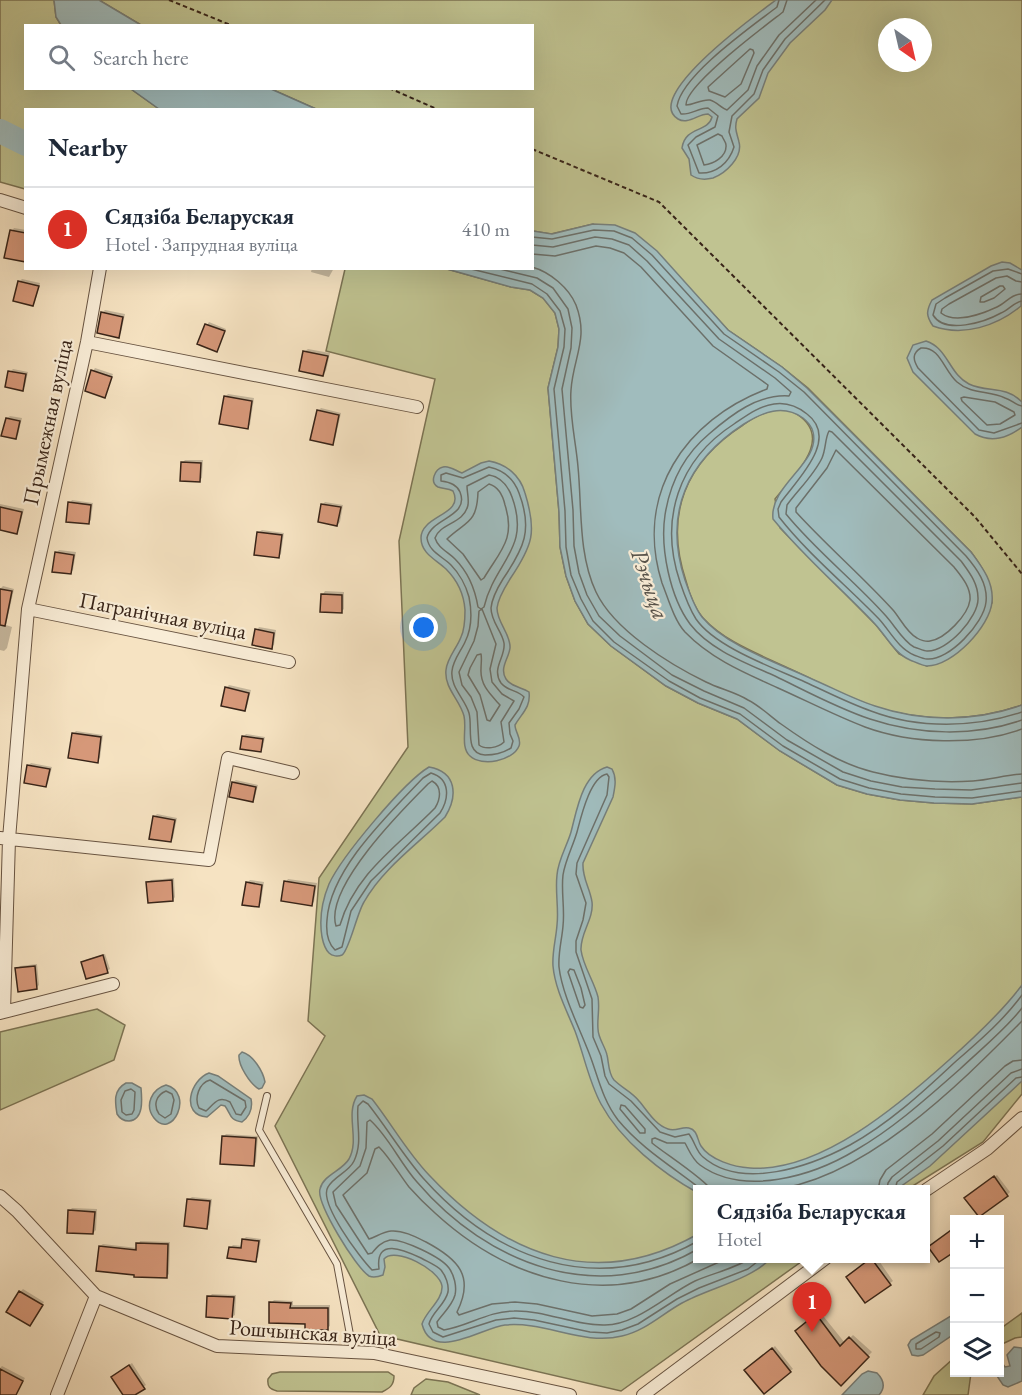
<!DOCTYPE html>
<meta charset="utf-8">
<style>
:root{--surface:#fff;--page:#f2f2f3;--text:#1f2937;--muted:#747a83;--line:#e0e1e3;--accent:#d93025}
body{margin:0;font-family:"EB Garamond",serif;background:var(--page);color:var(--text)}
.controls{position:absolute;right:18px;bottom:18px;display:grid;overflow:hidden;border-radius:0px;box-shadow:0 6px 24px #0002}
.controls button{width:54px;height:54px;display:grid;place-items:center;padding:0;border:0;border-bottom:2px solid var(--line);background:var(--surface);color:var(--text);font:30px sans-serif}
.compass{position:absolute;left:878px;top:18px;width:54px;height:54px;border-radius:50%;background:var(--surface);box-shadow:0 6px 24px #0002;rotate:146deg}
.you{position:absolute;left:424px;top:628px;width:21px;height:21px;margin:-15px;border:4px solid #fff;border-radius:50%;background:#1a73e8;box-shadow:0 0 0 9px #1a73e833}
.badge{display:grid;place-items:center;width:39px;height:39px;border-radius:50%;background:var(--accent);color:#fff;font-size:20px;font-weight:700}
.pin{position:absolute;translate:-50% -50px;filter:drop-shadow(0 2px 3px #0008)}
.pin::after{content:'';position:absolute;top:32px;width:21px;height:18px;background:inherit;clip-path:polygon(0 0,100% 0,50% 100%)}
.popup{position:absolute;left:693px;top:1185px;width:237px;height:78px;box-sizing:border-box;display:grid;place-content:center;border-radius:0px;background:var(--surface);filter:drop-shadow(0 2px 4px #0005);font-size:20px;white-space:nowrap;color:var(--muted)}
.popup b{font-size:22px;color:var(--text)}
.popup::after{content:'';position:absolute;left:50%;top:100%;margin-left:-12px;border:12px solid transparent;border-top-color:var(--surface)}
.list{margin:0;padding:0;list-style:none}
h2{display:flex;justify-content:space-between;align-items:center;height:78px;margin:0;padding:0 24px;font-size:26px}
h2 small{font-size:20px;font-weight:400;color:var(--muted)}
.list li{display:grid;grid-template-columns:39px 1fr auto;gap:18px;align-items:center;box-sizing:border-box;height:84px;padding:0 24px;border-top:2px solid var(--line)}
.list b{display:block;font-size:22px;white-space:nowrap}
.list p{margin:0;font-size:20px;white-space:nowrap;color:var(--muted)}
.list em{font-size:20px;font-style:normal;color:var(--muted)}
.icon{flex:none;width:33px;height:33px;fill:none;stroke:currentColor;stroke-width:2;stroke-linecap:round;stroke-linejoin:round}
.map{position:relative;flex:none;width:1022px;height:1395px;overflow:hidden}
.search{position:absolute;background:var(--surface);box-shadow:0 6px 24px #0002;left:24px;top:24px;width:510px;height:66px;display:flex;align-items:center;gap:15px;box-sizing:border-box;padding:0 21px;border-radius:0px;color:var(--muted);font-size:22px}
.panel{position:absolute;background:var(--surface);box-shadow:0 6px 24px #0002;left:24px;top:108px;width:510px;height:162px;border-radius:0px}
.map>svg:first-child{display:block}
.green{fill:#c0c391;stroke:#7c7454;stroke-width:1.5;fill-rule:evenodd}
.water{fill:#a0bcbd;stroke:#767f7b;stroke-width:1.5}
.shadow{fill:#0003}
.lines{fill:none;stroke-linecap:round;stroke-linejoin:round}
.shore{stroke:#6c706a;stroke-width:1.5}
.river{stroke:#a0bcbd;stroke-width:24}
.building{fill:#d69879;stroke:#382418;stroke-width:1.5}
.lane-casing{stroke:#685442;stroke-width:8}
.street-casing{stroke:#685442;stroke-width:14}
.path{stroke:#382418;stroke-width:2;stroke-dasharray:4.5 3;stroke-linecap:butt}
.lane{stroke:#f9edd7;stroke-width:6}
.street{stroke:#f9edd7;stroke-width:12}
.labels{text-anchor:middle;stroke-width:4.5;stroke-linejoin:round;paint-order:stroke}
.street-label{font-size:22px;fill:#382418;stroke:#f9edd7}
.water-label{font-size:24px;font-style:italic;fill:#57524a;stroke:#f9edd7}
</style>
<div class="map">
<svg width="1022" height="1395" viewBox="0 0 1022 1395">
<rect width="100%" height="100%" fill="#f6e3c2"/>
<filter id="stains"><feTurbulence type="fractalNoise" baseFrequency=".00333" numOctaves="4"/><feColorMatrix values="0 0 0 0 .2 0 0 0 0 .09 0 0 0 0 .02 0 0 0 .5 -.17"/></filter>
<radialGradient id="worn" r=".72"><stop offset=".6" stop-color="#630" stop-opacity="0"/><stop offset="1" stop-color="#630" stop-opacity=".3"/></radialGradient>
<!-- green -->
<path class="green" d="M0 0H54L56 17 61 25 26 26V88L131 89 159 109 26 110 25 189 0 182Z
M99 0H1022V705C975 722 923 722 875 707 845 697 817 681 788 668 759 654 725 642 703 618 695 609 689 593 686 581 664 515 685 462 743 425 757 415 780 403 797 414 835 439 794 475 775 499L780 528 876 625 899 654 927 666 992 603C991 582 984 569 971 552L808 388 782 367 728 330 707 307 593 224 551 234 533 231 532 110 316 109 271 89 532 88V26L141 25ZM887 27H923V63H887Z
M345 269H447L511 287 530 290 543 298 555 313 559 329 558 347 548 388 559 512 560 547 566 576 575 601 588 624 611 646 666 686 698 703 737 719 780 751 837 785 867 794 900 800 934 803 972 804 1022 797V1094L983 1142 908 1189 698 1190V1258L805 1259 621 1391 380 1335 275 1126 325 1036 308 1021 319 878 408 747 399 541 435 379 326 351Z
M97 1009 125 1025 114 1060 0 1110V1032Z
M1022 1313V1337L1015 1338 1000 1345V1329Z
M954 1358V1372L971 1373 968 1395H923L934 1376Z
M280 1372H388L394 1376C394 1385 390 1388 382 1392L277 1391C270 1389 267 1387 268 1379L272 1374Z
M426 1379 448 1382 480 1395H411L414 1388Z"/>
<!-- water -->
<path class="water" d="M54 0H99L141 25H61L56 17Z
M776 0H832L825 10 790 43 768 73 759 98 737 119C734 129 737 133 739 142 743 157 726 173 713 178 705 180 698 180 691 175L689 159 682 148C685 126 708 133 712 117L708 114C698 114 688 125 678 119 641 97 760 12 776 0Z
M131 89H271L316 109H159Z
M593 224 615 225 635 233 657 251 728 330 782 367 807 388 971 552C982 567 994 582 992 602 990 626 953 666 927 666 923 666 915 662 910 660 894 653 887 637 875 624 842 589 804 557 773 519 769 485 821 463 813 432 812 427 807 421 803 418 783 404 763 412 744 424 687 461 663 513 685 580 689 591 694 607 702 617 726 646 778 663 812 679 833 688 853 699 875 706 922 722 975 722 1022 705V797L972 804 934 803 900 800 867 794 837 785 780 751 737 719 698 703 666 686 611 646 588 624 575 601 566 576 560 547 559 512 548 388 558 347 559 329 555 313 543 298 530 290 511 287 447 269 532 268 533 231 552 234Z
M1002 262 1010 263 1022 270 1021 306C997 326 963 337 933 326 926 316 926 311 932 300L991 266Z
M926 341C948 348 949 374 969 384 988 393 1005 385 1022 402V427C1007 438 992 443 975 434L913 372 907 358 913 345Z
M489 461C506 464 520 475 525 493 537 532 533 545 510 579 505 587 498 598 497 608 497 623 511 634 510 648 509 658 499 668 506 679 511 687 522 687 529 692 531 707 522 713 515 725 515 732 522 739 519 746 513 761 482 767 470 756 460 747 467 729 464 716 460 700 444 688 446 670 447 658 457 648 461 637 465 629 465 619 465 610 464 595 457 580 446 569 437 560 421 554 421 538 421 515 465 515 453 491 448 488 443 489 438 487 429 482 435 469 443 467 449 465 456 471 462 473L481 463Z
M429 767C457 772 458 796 445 817 418 844 383 868 364 902 357 913 349 951 342 955 338 957 332 956 329 953 325 949 323 942 322 937 319 919 322 901 329 884 342 856 404 782 429 767Z
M607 767 612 769C617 778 615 787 613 797L583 863C582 878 590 888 592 902 594 919 580 933 581 950 583 966 594 981 598 997 600 1009 597 1018 598 1029 598 1038 605 1046 607 1055 609 1063 608 1073 614 1080 622 1088 632 1092 639 1101 647 1110 655 1125 668 1129 676 1132 682 1126 689 1128 698 1130 697 1140 701 1146 710 1160 734 1167 750 1168 820 1173 900 1104 949 1060 975 1037 1001 1013 1022 985V1081L930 1166 897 1189 698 1190V1193C662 1173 621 1141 601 1104 589 1082 584 1055 575 1031 567 1011 555 989 553 966 552 952 556 939 557 925 559 909 555 892 557 875 558 860 567 846 571 832 577 810 582 774 607 767Z
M242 1052C253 1055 263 1071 265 1082L262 1088 259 1089C250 1084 238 1065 239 1055Z
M209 1073 218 1076 251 1099C253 1109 250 1116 242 1122 229 1120 231 1114 225 1106L221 1105 207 1117C180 1115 190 1080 209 1073Z
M126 1083H132L141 1088C142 1099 144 1120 129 1121 123 1121 120 1119 117 1114 115 1102 113 1090 126 1083Z
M166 1085C195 1093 172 1141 154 1118 144 1105 152 1089 166 1085Z
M364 1095 372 1099C391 1123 407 1152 429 1175 505 1256 596 1292 698 1234V1258L770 1259C750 1280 709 1288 682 1303 662 1314 645 1331 622 1336 583 1346 545 1321 505 1325 481 1328 432 1363 422 1324 426 1311 443 1300 442 1286 440 1270 395 1246 384 1259L385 1267 383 1275C378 1277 373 1278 369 1276 356 1268 316 1203 320 1189 323 1175 342 1171 349 1159 360 1139 345 1115 357 1096Z
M954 1314V1334L923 1355 918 1356 912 1355 908 1345 911 1340Z
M1014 1347 1022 1348V1381L1008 1387 1003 1385 995 1373 1000 1372V1360L1005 1367 1010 1366 1007 1355Z
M868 1371 877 1373C884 1380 886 1387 879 1395H842L862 1374Z"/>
<!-- shadow -->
<path class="shadow" d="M14 228 26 230V261L12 231Z
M312 268H334L329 277 311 272Z
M22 279 40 283 35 302 33 305 20 281Z
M105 310 125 314 121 333 118 336 102 313Z
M209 322 226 329 216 350 207 325Z
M308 349 330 353 326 371 323 374 301 369 305 351Z
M95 368 113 374 104 396 93 371Z
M13 369 28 372 25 386 22 389 10 372Z
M228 394 254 398 250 425 247 427 226 396Z
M321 408 341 413 335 440 332 443 318 411Z
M10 416 22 418 18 435 15 437 7 418Z
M185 460H203L202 478 199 480 182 463Z
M72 500 93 503 91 520 88 523 70 503Z
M325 502 343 505 340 522 337 525 323 504Z
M0 504 24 509 19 529 16 532 0 528Z
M262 530 284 533 281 554 278 557 259 532Z
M59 550 76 552 73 570 70 573 56 553Z
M3 586 14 589 6 625 12 627 7 648 4 651 0 650V589Z
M325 591 344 592V609L341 612 323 594Z
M259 627 276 630 274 645 271 647 257 630Z
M229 685 251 690 247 707 245 710 226 688Z
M76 731 103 735 100 758 97 761 73 734Z
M246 734 265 737 263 747 260 750 243 737Z
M31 763 52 767 48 783 46 785 29 765Z
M236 780 258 785 255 797 253 800 233 782Z
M157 814 177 818 173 838 170 841 154 817Z
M174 878 175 897 173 900 148 883 151 880Z
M288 879 317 883 314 902 311 904 286 882Z
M250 880 264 882 261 903 258 905 247 883Z
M105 954 110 969 107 971 83 962 85 960Z
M37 964 39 985 36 988 17 969 20 966Z
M226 1134 258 1136 256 1162 254 1165 223 1137Z
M997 1175 1010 1192 1007 1195H969Z
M192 1197 212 1199 209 1225 206 1227 189 1199Z
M72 1208 97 1209 96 1230 93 1233 69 1211Z
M246 1237 261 1239 258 1257 256 1260 230 1248 233 1245 243 1246V1240Z
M140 1241 170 1242 169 1274 166 1277 100 1246 103 1244 137 1248Z
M872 1258H877L893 1281 866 1301 851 1274Z
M23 1289 44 1302 32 1322 20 1292Z
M212 1294 236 1295 235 1315 232 1317 209 1297Z
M274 1300 293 1301V1305H330V1326L327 1328 306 1322 271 1303Z
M820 1312 845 1343 853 1335 872 1352 841 1384 801 1327Z
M775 1346 793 1369 790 1371 749 1368Z
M132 1363 146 1385 132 1395H125L116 1374Z
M2 1366 25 1378 16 1395H0V1368Z"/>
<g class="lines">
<!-- shore -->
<path class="shore" d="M779 0 777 7C751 27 682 75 677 106L681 114C691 115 698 108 708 108L718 116 715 127 696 137 688 145 699 173C716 174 729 163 734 147L729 132 732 116 754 94 763 70 785 39 825 0
M787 0 783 12C765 26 685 85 686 105 694 105 701 99 710 100 717 102 721 108 727 110L748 90 757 66 779 35 816 0
M750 49 753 50 754 53 741 84 725 97 709 91 708 87Z
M718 134 722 136C723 139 726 142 726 145 727 157 713 164 704 165L697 145Z
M532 237 552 239 594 230 614 231 632 238 652 255 724 334 779 372 804 392 966 556C977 569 988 584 986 602 984 623 949 661 927 659 923 659 917 656 914 655 898 648 890 631 879 619 846 585 808 554 779 517L778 509 781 502C797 480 840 439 807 414 797 406 787 402 774 404 759 406 746 416 734 424 678 460 659 520 680 582 684 594 689 608 696 619 715 647 774 668 805 682 827 692 848 703 871 711 918 729 975 728 1022 712
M532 245 553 247 595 237 612 239 629 245 647 261 719 339 775 378 791 392 789 396C758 394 732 414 709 434 684 455 670 483 665 515 660 548 670 597 690 624 710 650 746 663 775 676 806 691 837 708 870 719 918 735 974 737 1022 720
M532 254 555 256 596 246 610 248 624 253 641 267 713 346 768 385 767 389C685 420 634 494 662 583 668 598 674 620 685 632 711 659 745 673 778 688 807 701 836 716 865 727 911 744 976 746 1022 729
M532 267C550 272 569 288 576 305 589 339 573 358 571 390 569 415 576 442 578 467 582 507 578 554 596 592 614 630 669 664 706 682 720 689 735 692 748 700 760 706 770 716 781 724 809 744 840 764 873 772 904 780 940 783 973 781 989 780 1006 775 1022 774
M467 268 532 284 547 294 560 311 565 329 564 347 554 389 565 511 566 547 571 575 581 599 593 621 614 642 669 681 700 698 740 714 783 746 840 779 869 788 901 794 935 797 972 798 1022 791
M496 268 537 278 553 288 568 309 572 328 571 348 562 389 573 510 574 546 579 573 587 595 599 616 620 636 672 675 704 691 744 708 787 740 843 772 871 781 902 787 935 789 971 790 1022 783
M1022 274 1008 269 993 271 945 298 936 304 933 315C945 335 985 322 1001 313 1009 310 1014 302 1022 301
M1022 282 1016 281 1007 276 996 278 949 304 942 309 941 313C955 324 982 314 997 307 1006 303 1011 294 1022 294
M1000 286H1003L1005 289 994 298 984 302H980L981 297Z
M964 397 995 402 1014 412 1015 415 1000 424 987 425 962 401 961 398Z
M1022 406C1015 405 1012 400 1005 398 989 390 972 395 957 382 944 371 940 346 921 348 912 353 913 360 918 368L979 430 994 433 1022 423
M829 431 832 432 961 561C969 572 978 583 978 598 979 617 947 652 927 651 924 651 918 648 914 647 903 641 895 626 886 616 855 581 816 551 786 514L787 505C798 490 814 475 822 458 826 449 825 438 829 431Z
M836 450 954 567C961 576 971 587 970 600 968 615 945 639 930 641 926 642 920 640 917 638 907 633 900 618 893 610 862 576 827 546 796 512V508L827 468Z
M489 467C503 470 514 479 519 493 533 530 524 548 503 579 498 587 492 598 491 608 491 622 502 631 504 643 506 657 491 668 501 683 507 691 518 690 524 697L519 709 509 723 510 734 513 741 511 748C503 753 495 755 485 755 464 754 473 727 469 713 465 699 450 687 452 671 453 660 461 651 465 642 472 628 472 612 469 597 466 586 459 573 451 565 442 556 429 552 427 538 431 518 470 517 460 492 457 484 449 482 441 481V475L446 473 463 478Z
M489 475C501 477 508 486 512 497 531 549 495 561 484 607L481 609 478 607C475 589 468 572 455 559 448 552 438 548 435 538 440 523 464 524 468 505 469 498 467 492 467 486Z
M489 484C499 487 503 496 505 505 516 539 500 551 484 578L481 580 463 554 447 539C466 521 477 524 478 492Z
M482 609 496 644 490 669 492 682 502 694 514 701 501 722 504 742C498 748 485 750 479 745L477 712 471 697 462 685 459 672 474 641 478 626 479 611Z
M481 654C482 659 481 663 481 669 480 685 490 694 500 705L490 721 487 720 480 695 468 675 470 668 477 655Z
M431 773C451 779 449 799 440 813L371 881 351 911 342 947 335 950C327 942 326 930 327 920 330 869 389 814 423 778Z
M432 781C443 787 440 800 435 808 399 845 355 873 340 925L336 926C324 888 402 810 428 784Z
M570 969 574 970 581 988 585 1005 583 1008 580 1007 568 972Z
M210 1080 245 1101 246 1107 241 1115 236 1114 230 1102C218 1095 214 1104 206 1111L199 1108C194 1098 199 1083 210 1080Z
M131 1089 135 1092 134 1110 132 1114 126 1115 122 1112 121 1100 125 1091Z
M166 1091 172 1094 174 1100 171 1114 165 1118 159 1114C153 1105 156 1095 166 1091Z
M621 1105 625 1106 645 1129V1133H640L620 1109Z
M702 1190C673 1167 642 1149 618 1120 602 1099 598 1076 589 1053 579 1027 562 994 559 967 558 953 562 939 563 926 565 909 561 892 563 875 565 861 573 846 577 832 581 817 590 777 607 774L609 777 607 795 577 863 576 874 586 903 583 920 576 941V952L592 999 593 1037 601 1056 605 1076 609 1084 631 1101 660 1132 675 1137 689 1134C695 1142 696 1151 703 1157 742 1191 811 1166 850 1145 888 1124 922 1093 954 1063 978 1042 1003 1021 1022 995
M711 1190C706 1180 664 1153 652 1143V1139L655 1138 667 1143H685C689 1150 692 1159 700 1165 744 1197 813 1176 856 1150 894 1128 927 1098 960 1069 981 1049 1005 1030 1022 1008
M768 1190C861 1183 959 1085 1022 1021
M878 1190 880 1180 886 1170 932 1134 1005 1066 1013 1061 1022 1060
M887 1190 888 1183 892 1177 938 1141 1011 1073 1022 1069
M895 1190 897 1182 943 1146 1016 1078 1022 1077
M698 1241C597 1298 496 1260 423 1178 403 1155 387 1128 368 1104L363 1101 358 1106C356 1125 363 1142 354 1161 349 1172 334 1176 328 1187 318 1202 360 1258 372 1270L379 1269C375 1237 404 1250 421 1258 428 1262 436 1265 441 1270 446 1276 449 1285 448 1292 445 1305 432 1312 429 1324L433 1332 443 1337 496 1320 514 1318 534 1320 590 1332 607 1333 622 1330 638 1324 677 1299 699 1288 748 1269 762 1258
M698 1249C598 1307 488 1265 417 1182 400 1163 389 1137 370 1120L367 1122 366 1148 360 1166 333 1192 336 1205 368 1254 372 1253C377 1247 381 1242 390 1240 403 1239 441 1257 449 1268 454 1275 457 1286 455 1295 452 1306 443 1313 437 1322L438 1327 444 1330C468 1326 489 1311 514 1311 545 1310 575 1326 605 1325 636 1325 668 1294 695 1281 713 1273 734 1269 751 1258
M700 1258C609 1311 509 1281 435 1213 426 1205 417 1196 409 1187 399 1174 390 1158 379 1147L375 1149 367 1173 343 1195 369 1239C376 1237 382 1232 391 1231 403 1230 416 1237 426 1242 458 1259 475 1276 457 1312L459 1315 492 1304 515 1302 537 1304 592 1316 617 1314 631 1309 670 1284 728 1258
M936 1332 940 1333 939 1337 921 1349H916V1344Z"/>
<!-- river -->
<path class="river" d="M0 131 26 144"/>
</g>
<!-- building -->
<path class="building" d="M10 230 26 233V262L4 258Z
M18 281 39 286 33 306 13 301Z
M101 312 123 317 119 338 97 333Z
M205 324 225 331 217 352 197 344Z
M303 351 328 356 323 376 299 371Z
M91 370 112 377 105 398 85 391Z
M8 371 26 374 23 391 5 387Z
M224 396 252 401 248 429 219 424Z
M317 410 339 415 333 445 310 440Z
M6 418 20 421 16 439 1 436Z
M181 462 201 463 200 482 180 481Z
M68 502 91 505 89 524 66 522Z
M321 504 341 507 337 526 318 522Z
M0 507 22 512 17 534 0 530Z
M257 532 282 535 279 558 254 555Z
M55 552 74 555 71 574 52 572Z
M0 589 12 591 5 626 0 625Z
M321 594 342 595V613L320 612Z
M255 629 274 633 272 649 252 645Z
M225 687 249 693 245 711 221 706Z
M72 733 101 737 98 763 68 758Z
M242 736 263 739 261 752 240 749Z
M27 765 50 769 46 787 24 783Z
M232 782 256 787 253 802 229 797Z
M153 816 175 820 171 842 149 839Z
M172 880 173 901 148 903 146 882Z
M284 881 315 886 312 906 281 901Z
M246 882 262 885 259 907 242 905Z
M103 955 108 973 86 979 81 962Z
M35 966 37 989 18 992 15 968Z
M222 1136 256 1138 254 1166 220 1164Z
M994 1176 1008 1196 979 1217 964 1198Z
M187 1199 210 1201 207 1229 184 1226Z
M68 1210 95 1212 93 1234 67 1233Z
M954 1228V1252L939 1262 928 1247Z
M242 1239 259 1241 256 1262 227 1258 229 1247 241 1248Z
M136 1243 168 1244 167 1278 134 1277V1275L96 1271 99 1246 136 1250Z
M871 1258 891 1285 865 1303 846 1277Z
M19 1291 43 1305 30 1326 6 1312Z
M207 1296 234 1297 232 1319 206 1317Z
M269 1302 291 1303 290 1308H328V1330H305V1324L269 1323Z
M816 1314 840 1346 849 1337 869 1357 841 1386 821 1366 795 1331Z
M772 1348 791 1372 764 1394 744 1370Z
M129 1365 145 1389 135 1395H123L111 1377Z
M0 1369 23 1381 16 1395H0Z"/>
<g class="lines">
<defs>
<path id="lane" d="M267 1096 259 1130 337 1264 353 1351"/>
<path id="street" d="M0 200 26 208
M87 342 417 407
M28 609 289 662
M0 838 209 860 228 758 293 773
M4 1011 9 839 28 609 87 342 100 268
M0 1013 113 984
M926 1190 987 1149 1022 1118
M0 1196 17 1211 96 1296 217 1346 374 1353 570 1395
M57 1395 96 1296
M643 1395 826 1258"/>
</defs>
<!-- lane casing -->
<use href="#lane" class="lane-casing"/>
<!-- street casing -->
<use href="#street" class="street-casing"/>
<!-- path -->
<path class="path" d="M169 0 233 26
M389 88 439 110
M532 149 659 202 975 517 1022 574"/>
<!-- lane -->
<use href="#lane" class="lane"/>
<!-- street -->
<use href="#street" class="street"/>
</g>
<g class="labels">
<!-- street labels -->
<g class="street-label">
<text transform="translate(47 422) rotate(-78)" y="8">Прымежная вуліца</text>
<text transform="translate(163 615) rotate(11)" y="8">Пагранічная вуліца</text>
<text transform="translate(313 1332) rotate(4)" y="8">Рошчынская вуліца</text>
</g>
<!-- water labels -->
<g class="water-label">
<text transform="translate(650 584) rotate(71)" y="8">Рэчыца</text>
</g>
</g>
<rect width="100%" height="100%" filter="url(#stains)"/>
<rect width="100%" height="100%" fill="url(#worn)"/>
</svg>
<div class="controls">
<button>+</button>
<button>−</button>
<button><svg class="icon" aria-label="layers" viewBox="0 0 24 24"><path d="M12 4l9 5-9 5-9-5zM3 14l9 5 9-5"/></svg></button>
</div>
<svg class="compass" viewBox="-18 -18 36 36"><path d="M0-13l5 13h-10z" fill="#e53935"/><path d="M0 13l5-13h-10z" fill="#747a83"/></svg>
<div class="you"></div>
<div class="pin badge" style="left:812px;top:1332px">1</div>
<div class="popup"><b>Сядзіба Беларуская</b>Hotel</div>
<div class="search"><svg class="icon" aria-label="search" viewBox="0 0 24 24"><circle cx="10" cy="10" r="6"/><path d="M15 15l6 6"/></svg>Search here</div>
<section class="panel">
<h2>Nearby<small></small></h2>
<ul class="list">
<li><span class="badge">1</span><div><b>Сядзіба Беларуская</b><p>Hotel · Запрудная вуліца</p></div><em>410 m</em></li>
</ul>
</section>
</div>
